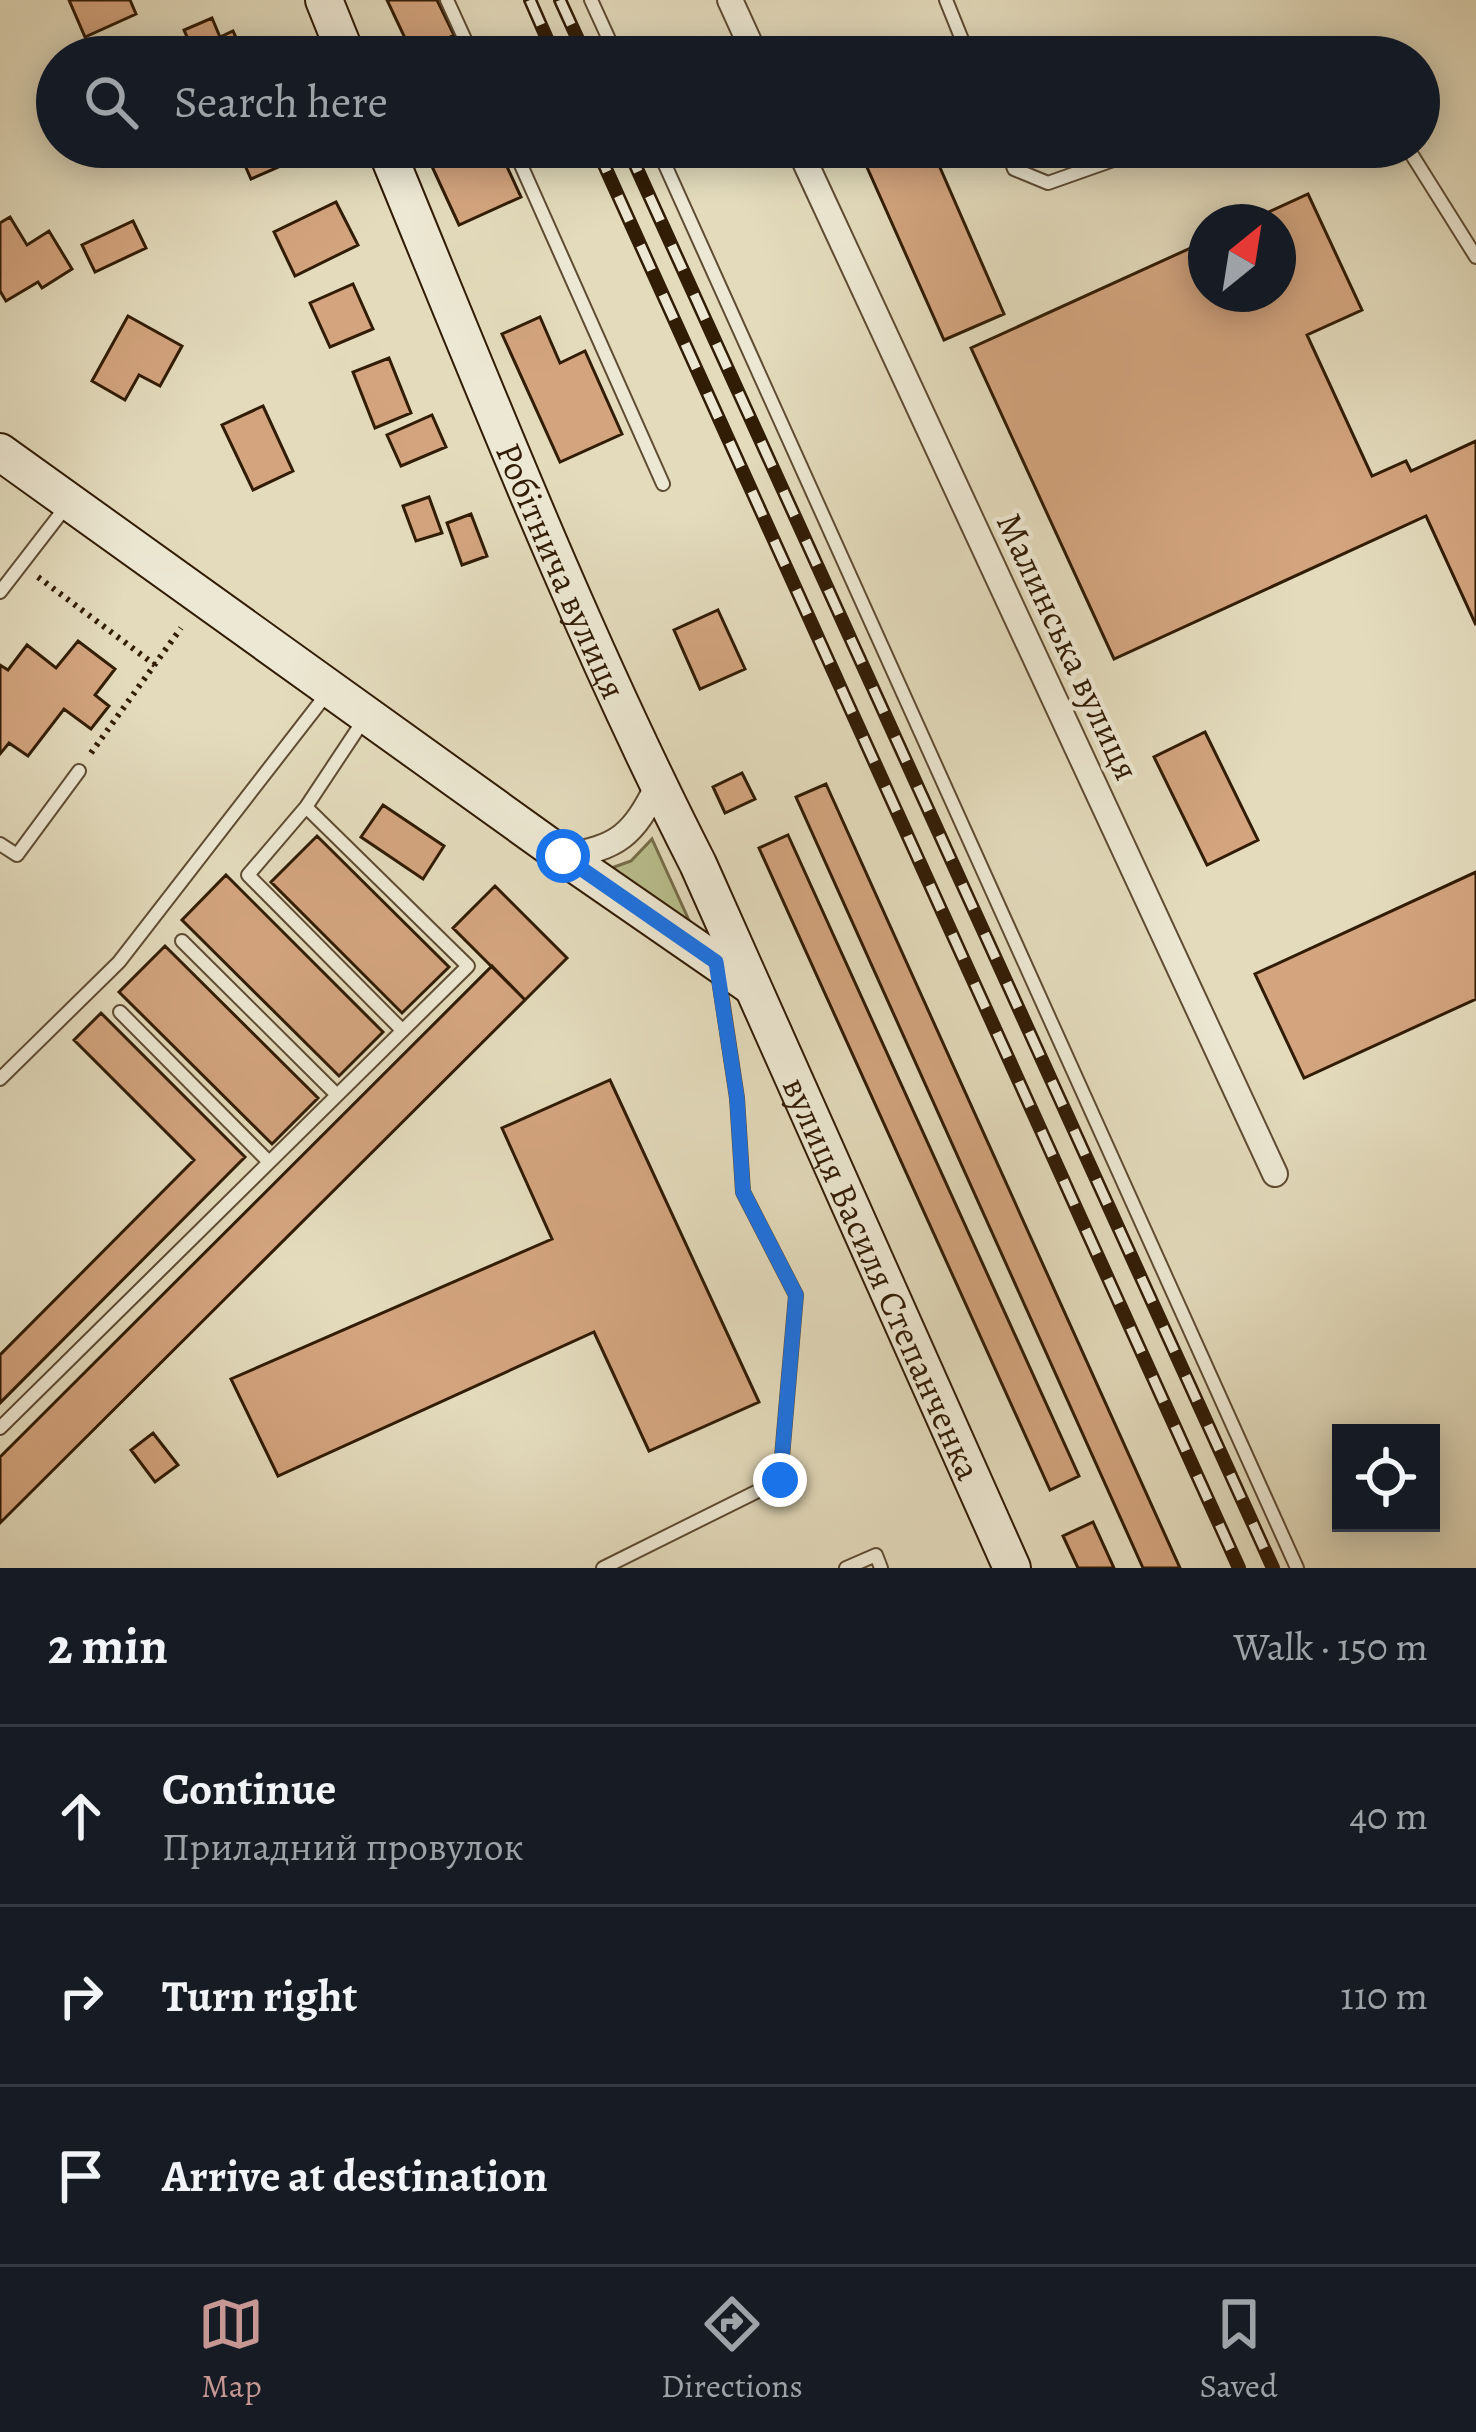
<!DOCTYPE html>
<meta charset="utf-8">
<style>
:root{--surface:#171b24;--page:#242831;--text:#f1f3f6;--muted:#9ea1a6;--line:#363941;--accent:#c59692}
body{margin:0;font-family:Alegreya,serif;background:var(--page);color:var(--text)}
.controls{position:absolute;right:36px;bottom:36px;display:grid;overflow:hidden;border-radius:0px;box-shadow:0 6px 30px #0003}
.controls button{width:108px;height:108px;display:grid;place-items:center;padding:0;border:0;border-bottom:3px solid var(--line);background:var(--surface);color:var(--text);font:60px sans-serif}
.compass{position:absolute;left:1188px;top:204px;width:108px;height:108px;border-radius:50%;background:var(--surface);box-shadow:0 6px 30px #0003;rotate:30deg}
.stop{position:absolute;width:36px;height:36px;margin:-27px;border:9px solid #1a73e8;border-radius:50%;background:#fff}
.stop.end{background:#1a73e8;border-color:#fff;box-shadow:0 3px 12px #0008}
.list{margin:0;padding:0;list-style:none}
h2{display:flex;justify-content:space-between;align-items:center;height:156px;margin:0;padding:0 48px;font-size:51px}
h2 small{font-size:39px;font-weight:400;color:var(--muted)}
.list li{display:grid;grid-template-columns:78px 1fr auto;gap:36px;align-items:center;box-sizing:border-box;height:180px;padding:0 48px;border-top:3px solid var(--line)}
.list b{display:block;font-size:45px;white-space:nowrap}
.list p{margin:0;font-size:39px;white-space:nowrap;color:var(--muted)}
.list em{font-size:39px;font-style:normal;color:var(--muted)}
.icon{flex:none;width:66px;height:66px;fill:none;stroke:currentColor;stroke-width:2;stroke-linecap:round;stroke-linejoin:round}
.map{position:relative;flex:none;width:1476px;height:1568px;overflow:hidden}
.search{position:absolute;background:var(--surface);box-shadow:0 6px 30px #0003;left:36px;right:36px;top:36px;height:132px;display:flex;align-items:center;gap:30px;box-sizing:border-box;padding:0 42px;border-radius:66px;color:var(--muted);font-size:45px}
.sheet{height:696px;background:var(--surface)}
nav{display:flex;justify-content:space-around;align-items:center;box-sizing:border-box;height:168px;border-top:3px solid var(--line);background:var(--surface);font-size:33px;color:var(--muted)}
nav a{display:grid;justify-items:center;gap:6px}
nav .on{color:var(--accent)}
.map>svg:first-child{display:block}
.green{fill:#b9be8d;stroke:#756d49;stroke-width:3}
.building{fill:#d3a47e;stroke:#311c05;stroke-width:3}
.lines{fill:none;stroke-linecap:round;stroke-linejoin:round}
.lane-casing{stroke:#5e4c33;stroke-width:16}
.street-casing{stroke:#5e4c33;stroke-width:28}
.secondary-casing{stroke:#311c05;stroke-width:40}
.path{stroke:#311c05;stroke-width:6;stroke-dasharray:3 6;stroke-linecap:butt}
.lane{stroke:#ede8d3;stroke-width:12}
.street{stroke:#ede8d3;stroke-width:24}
.secondary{stroke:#ede8d3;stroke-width:36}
.rail-casing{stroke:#311c05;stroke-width:14}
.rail{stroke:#ede8d3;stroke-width:9;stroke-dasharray:27;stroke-linecap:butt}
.route{stroke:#1a73e8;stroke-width:15}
.labels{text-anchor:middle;stroke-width:9;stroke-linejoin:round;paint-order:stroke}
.street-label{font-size:36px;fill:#311c05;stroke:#ede8d3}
</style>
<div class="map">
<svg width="1476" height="1568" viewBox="0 0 1476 1568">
<rect width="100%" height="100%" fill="#e3dbbc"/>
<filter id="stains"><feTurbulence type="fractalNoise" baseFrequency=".00167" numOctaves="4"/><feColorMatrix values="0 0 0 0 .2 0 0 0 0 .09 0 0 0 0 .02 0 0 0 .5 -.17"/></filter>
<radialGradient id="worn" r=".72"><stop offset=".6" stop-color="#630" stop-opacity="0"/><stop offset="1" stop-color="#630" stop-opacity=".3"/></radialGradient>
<!-- green -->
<path class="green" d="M652 839 697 938 603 871 631 861Z"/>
<!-- building -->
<path class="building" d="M69 0H130L136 14 85 37Z
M387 0H437L454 35 413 55Z
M212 18 220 37 233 31 245 57H196L184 30Z
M237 147H292L297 159 251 179Z
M423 147H498L521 197 459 225Z
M858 147H931L1004 314 944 340Z
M1308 194 1362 310 1307 335 1372 476 1406 461 1411 471 1476 441V625L1426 516 1114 659 971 348 1206 241V294H1278V222H1247Z
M336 202 358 245 295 276 274 232Z
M10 217 27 245 49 231 72 269 42 288 38 282 6 301 0 291V223Z
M133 221 146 248 95 272 82 245Z
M353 284 373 329 330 347 310 303Z
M128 316 182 346 160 386 139 375 125 400 92 381Z
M540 317 560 363 585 351 622 434 560 462 502 334Z
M389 358 411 413 375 428 353 372Z
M263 406 293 471 253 490 222 425Z
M432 415 446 447 401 466 387 435Z
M429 497 442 533 416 541 403 506Z
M471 514 487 556 462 565 447 523Z
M718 610 745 669 700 689 674 630Z
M78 641 115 669 95 695 109 706 91 729 64 709 28 756 9 743 0 754V665L8 670 27 645 56 668Z
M1205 732 1258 840 1207 865 1154 757Z
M742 773 755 799 725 813 713 787Z
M826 784 1180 1568H1143L796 797Z
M383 805 444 846 423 879 361 837Z
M788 835 1079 1476 1050 1490 759 848Z
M317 836 449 967 402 1013 271 882Z
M1476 872V999L1304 1078 1255 974Z
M226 875 383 1032 339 1076 182 920Z
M495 886 567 958 525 1000 453 928Z
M165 946 318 1098 272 1144 119 992Z
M492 966 525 1000 0 1523V1457Z
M101 1013 245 1157 0 1403V1355L194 1160 74 1040Z
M610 1080 759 1402 649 1451 594 1332 278 1476 231 1379 552 1239 502 1128Z
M153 1433 178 1465 155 1482 131 1450Z
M1093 1522 1114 1568H1078L1063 1536Z"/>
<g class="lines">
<defs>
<path id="lane" d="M447 0 473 57
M591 0 617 57
M946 0 969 57
M513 147 663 484
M657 147 1297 1568
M1006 147 1014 169 1048 183 1150 147
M1407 147 1476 257
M0 592 68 504
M306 807 248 875 402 1030
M0 844 17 855 79 771
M182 941 337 1095
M120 1012 269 1162
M0 1079 119 962 329 691
M0 1428 468 966 306 807 363 721
M603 1568 780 1480 796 1295 743 1192 737 1098 718 973
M846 1568 876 1555 881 1568"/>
<path id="street" d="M730 0 756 57
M798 147 1275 1174
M563 856C619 848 633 835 658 785"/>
<g id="secondary">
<path d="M324 0 347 57"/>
<path id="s1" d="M385 147C484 387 580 633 698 864L1012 1568"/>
<path d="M0 452 563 856 751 986"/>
</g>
</defs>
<!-- lane casing -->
<use href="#lane" class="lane-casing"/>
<!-- street casing -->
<use href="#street" class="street-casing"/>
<!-- secondary casing -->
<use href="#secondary" class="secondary-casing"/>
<!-- path -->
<path class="path" d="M38 577 155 665
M91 753 181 628"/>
<!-- lane -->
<use href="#lane" class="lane"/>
<!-- street -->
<use href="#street" class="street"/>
<!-- secondary -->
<use href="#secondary" class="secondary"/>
<defs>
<path id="rail" d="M530 0 555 57
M560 0 586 57
M596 147 1239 1568
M627 147 1273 1568"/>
</defs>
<!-- rail casing -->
<use href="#rail" class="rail-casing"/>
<!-- rail -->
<use href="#rail" class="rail"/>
</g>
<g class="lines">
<!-- route -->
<path class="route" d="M563 856 716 962 737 1098 743 1192 796 1295 780 1480"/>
</g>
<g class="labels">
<!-- street labels -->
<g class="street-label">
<text dy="13" stroke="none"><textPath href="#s1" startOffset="459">Робітнича вулиця</textPath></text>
<text transform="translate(1069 646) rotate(65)" y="13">Малинська вулиця</text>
<text dy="13" stroke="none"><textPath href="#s1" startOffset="1236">вулиця Василя Степанченка</textPath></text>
</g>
</g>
<rect width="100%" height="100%" filter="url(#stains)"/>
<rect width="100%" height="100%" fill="url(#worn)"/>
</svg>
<div class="controls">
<button><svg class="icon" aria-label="locate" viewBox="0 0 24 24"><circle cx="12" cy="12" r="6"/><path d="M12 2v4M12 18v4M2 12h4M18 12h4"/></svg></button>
</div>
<svg class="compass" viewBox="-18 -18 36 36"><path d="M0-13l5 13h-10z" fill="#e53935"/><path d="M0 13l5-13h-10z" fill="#9ea1a6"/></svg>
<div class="stop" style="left:563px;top:856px"></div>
<div class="stop end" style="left:780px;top:1480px"></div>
<div class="search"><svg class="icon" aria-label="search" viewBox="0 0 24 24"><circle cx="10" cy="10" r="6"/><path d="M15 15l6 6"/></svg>Search here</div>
</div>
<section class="sheet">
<h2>2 min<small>Walk · 150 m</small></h2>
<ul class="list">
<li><svg class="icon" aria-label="ahead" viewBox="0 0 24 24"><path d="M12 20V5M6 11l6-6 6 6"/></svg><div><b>Continue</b><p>Приладний провулок</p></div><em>40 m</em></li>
<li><svg class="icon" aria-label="right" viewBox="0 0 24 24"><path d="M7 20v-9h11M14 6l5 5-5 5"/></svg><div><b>Turn right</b></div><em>110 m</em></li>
<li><svg class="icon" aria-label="arrive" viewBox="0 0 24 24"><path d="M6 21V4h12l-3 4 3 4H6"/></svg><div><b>Arrive at destination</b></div></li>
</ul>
</section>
<nav>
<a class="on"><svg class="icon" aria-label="map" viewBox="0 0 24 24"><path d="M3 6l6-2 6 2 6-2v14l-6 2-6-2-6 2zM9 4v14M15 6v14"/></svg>Map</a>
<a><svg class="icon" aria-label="directions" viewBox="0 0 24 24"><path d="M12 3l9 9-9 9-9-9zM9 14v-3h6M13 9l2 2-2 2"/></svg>Directions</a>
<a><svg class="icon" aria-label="saved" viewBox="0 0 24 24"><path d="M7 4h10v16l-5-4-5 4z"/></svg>Saved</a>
</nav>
